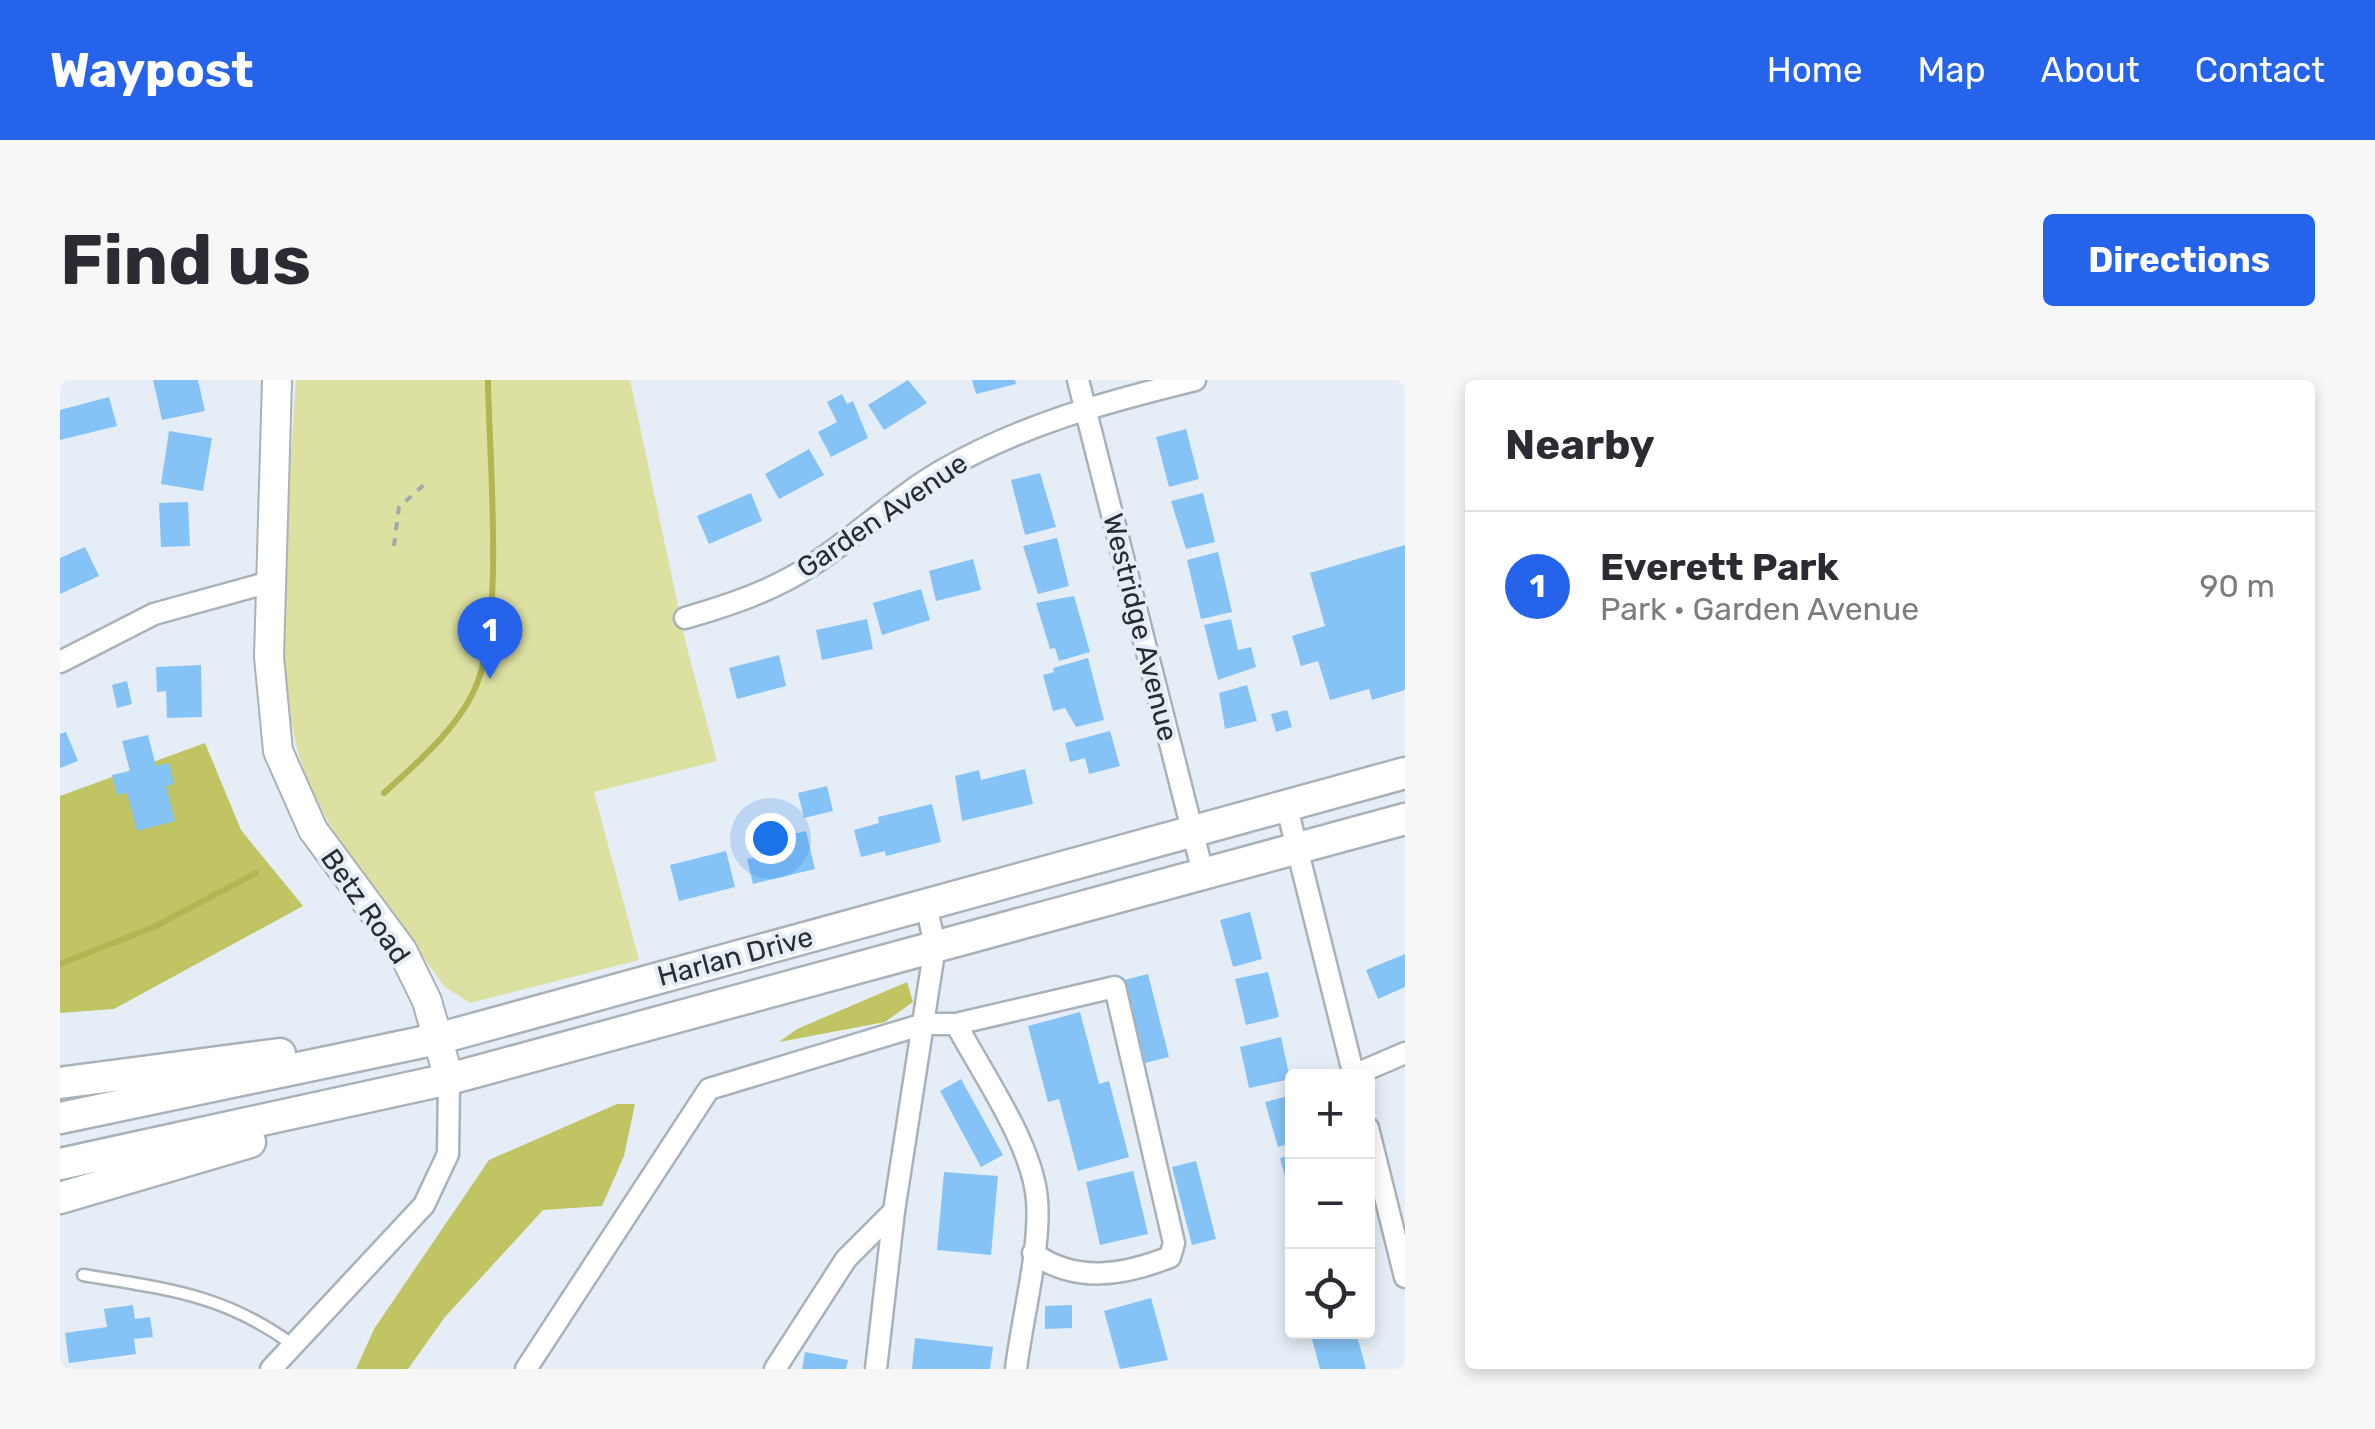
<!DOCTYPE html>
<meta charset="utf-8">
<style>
:root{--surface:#fff;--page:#f7f7f7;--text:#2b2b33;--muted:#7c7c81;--line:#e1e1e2;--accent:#2563eb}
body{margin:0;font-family:Rubik,sans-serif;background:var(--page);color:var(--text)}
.controls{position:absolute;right:30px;bottom:30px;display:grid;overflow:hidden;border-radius:10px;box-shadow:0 5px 15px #0003}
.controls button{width:90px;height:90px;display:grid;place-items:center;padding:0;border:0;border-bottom:2px solid var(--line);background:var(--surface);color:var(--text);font:50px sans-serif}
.you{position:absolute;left:710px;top:458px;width:35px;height:35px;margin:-25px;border:8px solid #fff;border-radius:50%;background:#1a73e8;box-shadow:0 0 0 15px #1a73e833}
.badge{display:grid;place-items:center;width:65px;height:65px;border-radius:50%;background:var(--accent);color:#fff;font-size:32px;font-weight:700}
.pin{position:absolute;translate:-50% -82px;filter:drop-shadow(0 2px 5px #0008)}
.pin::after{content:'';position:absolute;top:52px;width:35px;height:30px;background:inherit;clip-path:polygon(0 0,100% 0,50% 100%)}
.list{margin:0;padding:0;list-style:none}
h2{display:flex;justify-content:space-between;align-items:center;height:130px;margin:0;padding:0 40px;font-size:42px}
h2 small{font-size:32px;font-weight:400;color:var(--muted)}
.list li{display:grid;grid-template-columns:65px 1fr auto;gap:30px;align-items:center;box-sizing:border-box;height:150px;padding:0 40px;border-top:2px solid var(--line)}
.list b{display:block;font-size:38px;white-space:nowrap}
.list p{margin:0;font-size:32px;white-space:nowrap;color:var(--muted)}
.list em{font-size:32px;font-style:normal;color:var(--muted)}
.icon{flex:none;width:55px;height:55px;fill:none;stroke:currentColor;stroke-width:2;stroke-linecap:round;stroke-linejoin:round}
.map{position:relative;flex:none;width:1345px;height:989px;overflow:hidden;border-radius:10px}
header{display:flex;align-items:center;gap:60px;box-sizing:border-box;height:140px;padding:0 50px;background:var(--accent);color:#fff}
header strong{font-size:48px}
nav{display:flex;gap:55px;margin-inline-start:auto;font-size:35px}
.intro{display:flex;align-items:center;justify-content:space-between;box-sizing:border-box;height:240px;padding:0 60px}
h1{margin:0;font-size:70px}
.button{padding:25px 45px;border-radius:10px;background:var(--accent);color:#fff;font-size:35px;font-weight:700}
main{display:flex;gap:60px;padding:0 60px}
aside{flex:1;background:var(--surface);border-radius:10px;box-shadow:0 5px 15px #0003}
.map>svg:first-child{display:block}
.green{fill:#dce0a1}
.forest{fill:#c1c462}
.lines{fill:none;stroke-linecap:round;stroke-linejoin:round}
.stream{stroke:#b2b552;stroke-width:6}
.building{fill:#85c3f7}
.lane-casing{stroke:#a9b2b9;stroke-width:15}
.street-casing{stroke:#a9b2b9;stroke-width:25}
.secondary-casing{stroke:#a9b2b9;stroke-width:32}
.primary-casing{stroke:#a9b2b9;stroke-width:35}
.path{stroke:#a2a9af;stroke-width:4;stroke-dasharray:8 8;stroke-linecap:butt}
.lane{stroke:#fff;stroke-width:10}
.street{stroke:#fff;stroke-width:20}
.secondary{stroke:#fff;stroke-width:28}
.primary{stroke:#fff;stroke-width:30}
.labels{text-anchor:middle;stroke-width:8;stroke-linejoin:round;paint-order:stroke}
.street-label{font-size:28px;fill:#2a2d30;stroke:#e5eef6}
</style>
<header>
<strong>Waypost</strong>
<nav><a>Home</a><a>Map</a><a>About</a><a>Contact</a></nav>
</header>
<div class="intro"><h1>Find us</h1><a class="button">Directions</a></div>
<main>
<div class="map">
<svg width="1345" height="989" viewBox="0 0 1345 989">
<rect width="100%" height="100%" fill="#e5eef6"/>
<!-- green -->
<path class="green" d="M236 0H570L627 268 657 381 534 412 579 580 410 623 385 607C339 543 285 481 252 410 203 305 230 117 236 0Z"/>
<!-- forest -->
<path class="forest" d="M145 363 181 450 243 526 54 629 0 633V416Z
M847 602 853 622 825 642 719 662 737 649Z
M557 724H575L564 776 542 826 483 830 385 937 348 989H296L314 949 429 780Z"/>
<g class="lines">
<!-- stream -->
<path class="stream" d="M324 413C357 383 402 345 418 301 444 231 429 80 428 0
M0 584 94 547 196 493"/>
</g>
<!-- building -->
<path class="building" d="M93 0H138L145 31 102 40Z
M848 0 867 23 824 50 808 25Z
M912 0H955L956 4 916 14Z
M782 14 787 24 793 21 808 58 771 77 758 52 777 42 767 22Z
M49 17 57 46 0 60V30Z
M1126 49 1139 99 1109 107 1096 57Z
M109 51 152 58 143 111 101 104Z
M749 69 764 95 719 119 705 94Z
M980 93 996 147 965 155 951 100Z
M691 113 702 141 649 164 637 136Z
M1143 113 1155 162 1126 169 1111 121Z
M128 122 130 166 101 167 99 123Z
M997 158 1009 206 978 214 963 166Z
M1345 165V310L1312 320 1309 309 1270 320 1258 281 1241 286 1232 256 1265 246 1250 193Z
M25 167 39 196 0 214V178Z
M1158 172 1172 232 1141 239 1127 180Z
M913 179 921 210 876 221 869 191Z
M861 209 870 240 822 255 813 223Z
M1014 216 1030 272 999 281 995 268 990 269 976 223Z
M807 239 813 269 762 280 756 250Z
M1171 239 1178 270 1191 267 1196 287 1158 300 1144 245Z
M719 275 726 306 677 319 669 288Z
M1028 278 1044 340 1016 347 1005 328 993 331 983 295 994 292 993 288Z
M141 285 142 337 107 338 106 311 97 312 96 287Z
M67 301 72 324 57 328 52 305Z
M1187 305 1197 341 1165 349 1159 313Z
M1227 330 1232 347 1216 352 1211 334Z
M1050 351 1060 386 1029 394 1025 378 1010 382 1005 363Z
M6 352 18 381 0 388V354Z
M88 355 96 386 109 383 114 404 106 406 115 441 77 451 67 413 57 415 52 395 70 391 62 361Z
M965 389 973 424 902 441 895 396 919 390 921 400Z
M767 406 773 431 744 438 738 413Z
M872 424 881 462 826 476 825 471 801 477 794 450 819 443 818 437Z
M746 451 755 489 693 504 687 479 710 474 706 460Z
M666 471 675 507 619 521 610 485Z
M1190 532 1202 579 1173 587 1160 540Z
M1345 574V607L1318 619 1306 590Z
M1208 592 1219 637 1186 645 1175 599Z
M1088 594 1109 677 1085 683 1064 600Z
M1020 632 1039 704 1049 701 1069 777 1018 791 999 719 988 722 968 646Z
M1221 657 1230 699 1189 708 1180 667Z
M901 699 943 775 921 787 880 711Z
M1232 715V763L1218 767 1205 722Z
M1232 775V818H1231L1220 778Z
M1136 781 1156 859 1132 865 1112 787Z
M1073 791 1088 854 1040 865 1026 802Z
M884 792 938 796 931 875 877 870Z
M1091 918 1108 980 1060 989 1044 931Z
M73 925 75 939 90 937 93 957 74 959 76 974 9 983 5 953 47 947 44 929Z
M1012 925V948L985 949V926Z
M1280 952H1296L1306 989H1260L1252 959Z
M855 958 933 967 930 989H852Z
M745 972 788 980 786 989H742Z"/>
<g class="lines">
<defs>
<path id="lane" d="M23 895C106 909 164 914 233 965"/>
<path id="street" d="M1018 0 1143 493
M625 238C670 225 712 211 752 185 797 156 836 117 883 90 963 44 1046 22 1135 0
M0 282 94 234 210 202
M1226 424 1294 696
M896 644C922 693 973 765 977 820 981 868 962 938 956 989
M1294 695 1345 673
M1308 748 1345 897
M211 989 364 825 388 774 389 699
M466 989 649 709 864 644H896L1055 607 1114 863 1110 877C1064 895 1016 904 973 873
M715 989 786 879 834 831 875 566 866 524
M816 989 834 831"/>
<path id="secondary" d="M217 0 209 277 218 371 253 450 342 570 367 621 389 699"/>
<path id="primary" d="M0 703 220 674
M0 738 377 659 1345 393
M0 784 389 699 1345 439
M0 818 190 762"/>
</defs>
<!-- lane casing -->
<use href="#lane" class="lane-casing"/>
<!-- street casing -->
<use href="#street" class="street-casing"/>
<!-- secondary casing -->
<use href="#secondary" class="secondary-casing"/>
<!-- primary casing -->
<use href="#primary" class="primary-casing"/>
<!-- path -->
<path class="path" d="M334 166 339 127 367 102"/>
<!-- lane -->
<use href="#lane" class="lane"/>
<!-- street -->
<use href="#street" class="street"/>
<!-- secondary -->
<use href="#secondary" class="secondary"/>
<!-- primary -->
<use href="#primary" class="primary"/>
</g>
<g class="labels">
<!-- street labels -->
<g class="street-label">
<text transform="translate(822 135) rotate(-34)" y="10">Garden Avenue</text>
<text transform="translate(1081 247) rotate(76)" y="10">Westridge Avenue</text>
<text transform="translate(306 526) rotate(55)" y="10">Betz Road</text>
<text transform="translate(675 576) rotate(-15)" y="10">Harlan Drive</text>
</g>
</g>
</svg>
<div class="controls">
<button>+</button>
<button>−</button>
<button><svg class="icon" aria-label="locate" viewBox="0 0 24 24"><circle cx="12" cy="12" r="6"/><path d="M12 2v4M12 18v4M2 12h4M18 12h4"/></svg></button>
</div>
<div class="you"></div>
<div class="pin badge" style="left:430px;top:299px">1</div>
</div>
<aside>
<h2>Nearby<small></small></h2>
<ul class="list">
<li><span class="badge">1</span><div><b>Everett Park</b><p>Park · Garden Avenue</p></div><em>90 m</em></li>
</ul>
</aside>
</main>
